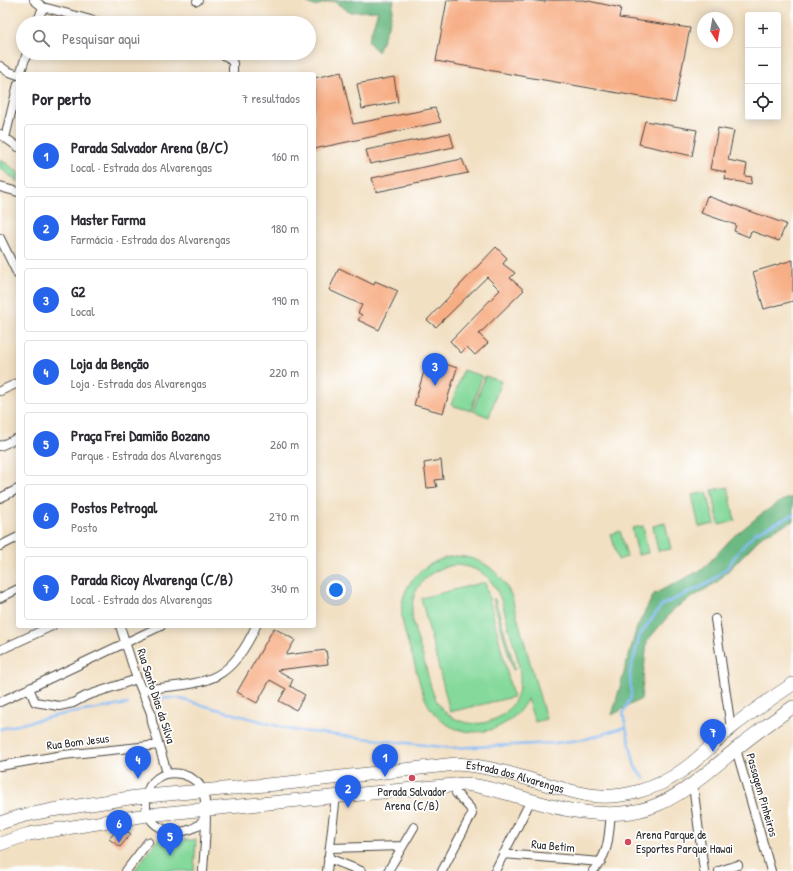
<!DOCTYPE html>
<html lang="pt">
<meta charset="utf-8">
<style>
:root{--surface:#fff;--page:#f2f2f3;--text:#2b2b33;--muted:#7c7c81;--line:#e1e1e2;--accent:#2563eb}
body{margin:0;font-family:"Patrick Hand",sans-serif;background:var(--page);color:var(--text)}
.controls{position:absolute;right:12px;top:12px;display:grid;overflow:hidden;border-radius:4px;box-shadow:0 2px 10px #0003}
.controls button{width:36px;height:36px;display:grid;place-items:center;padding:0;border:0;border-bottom:1px solid var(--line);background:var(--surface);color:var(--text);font:20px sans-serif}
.compass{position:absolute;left:697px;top:12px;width:36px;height:36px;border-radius:50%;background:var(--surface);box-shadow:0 2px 10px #0003;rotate:169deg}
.you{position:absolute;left:336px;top:590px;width:14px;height:14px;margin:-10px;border:3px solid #fff;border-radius:50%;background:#1a73e8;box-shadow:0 0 0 6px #1a73e833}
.badge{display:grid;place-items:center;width:26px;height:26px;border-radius:50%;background:var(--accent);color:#fff;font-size:13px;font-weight:700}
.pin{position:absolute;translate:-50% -33px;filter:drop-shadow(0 1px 2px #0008)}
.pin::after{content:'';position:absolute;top:21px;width:14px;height:12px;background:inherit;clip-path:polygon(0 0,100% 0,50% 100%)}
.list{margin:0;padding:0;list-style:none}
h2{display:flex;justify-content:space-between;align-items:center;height:52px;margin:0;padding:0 16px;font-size:17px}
h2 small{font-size:13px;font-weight:400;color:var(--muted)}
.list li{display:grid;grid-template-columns:26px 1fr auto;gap:12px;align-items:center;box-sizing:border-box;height:64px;margin:0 8px 8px;padding:0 8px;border:1px solid var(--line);border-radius:4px}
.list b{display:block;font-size:15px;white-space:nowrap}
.list p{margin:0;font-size:13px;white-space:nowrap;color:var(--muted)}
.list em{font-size:13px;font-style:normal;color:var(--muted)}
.icon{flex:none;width:22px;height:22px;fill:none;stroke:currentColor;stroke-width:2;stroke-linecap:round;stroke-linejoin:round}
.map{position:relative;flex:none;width:793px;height:871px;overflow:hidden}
.search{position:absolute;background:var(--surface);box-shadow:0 2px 10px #0003;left:16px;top:16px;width:300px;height:44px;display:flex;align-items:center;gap:10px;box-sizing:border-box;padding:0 14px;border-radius:22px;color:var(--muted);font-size:15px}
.panel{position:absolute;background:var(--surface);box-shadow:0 2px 10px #0003;left:16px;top:72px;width:300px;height:556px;border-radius:4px}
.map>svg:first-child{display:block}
.green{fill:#85d99b;stroke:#588263;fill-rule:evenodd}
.forest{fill:#6cb983;stroke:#4c7257}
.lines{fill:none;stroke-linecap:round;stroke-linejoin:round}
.stream{stroke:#87bbf5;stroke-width:2.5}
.building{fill:#f7ae85}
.street-casing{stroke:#494642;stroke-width:10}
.primary-casing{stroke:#494642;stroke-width:14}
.street{stroke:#fff;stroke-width:8}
.primary{stroke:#fff;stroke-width:13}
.poi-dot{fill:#d1495b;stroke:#fff;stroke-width:1.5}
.labels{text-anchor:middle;stroke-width:3.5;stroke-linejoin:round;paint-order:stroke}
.street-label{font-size:12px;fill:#2b2b2b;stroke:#fff}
.poi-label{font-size:12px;fill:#2b2b2b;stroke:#fff}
</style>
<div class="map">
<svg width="793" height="871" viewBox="0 0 793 871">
<rect width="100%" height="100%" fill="#fff"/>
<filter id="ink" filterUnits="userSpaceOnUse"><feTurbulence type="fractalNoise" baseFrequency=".025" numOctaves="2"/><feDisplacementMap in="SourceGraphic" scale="8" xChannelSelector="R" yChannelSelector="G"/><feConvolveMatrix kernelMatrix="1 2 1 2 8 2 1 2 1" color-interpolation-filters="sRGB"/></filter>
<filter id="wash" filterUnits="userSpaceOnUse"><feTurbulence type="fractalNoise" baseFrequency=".012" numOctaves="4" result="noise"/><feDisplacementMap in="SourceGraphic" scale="16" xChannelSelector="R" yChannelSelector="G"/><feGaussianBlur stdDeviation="0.9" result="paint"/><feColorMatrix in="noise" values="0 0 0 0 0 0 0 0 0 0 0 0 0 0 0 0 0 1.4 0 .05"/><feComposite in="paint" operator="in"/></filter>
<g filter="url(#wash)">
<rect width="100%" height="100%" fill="#f2e0c3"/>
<!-- green -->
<path class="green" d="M0 159 18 172V182L0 168Z
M463 370 482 376 471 411 451 405Z
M485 376 501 381 489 417 473 411Z
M728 487 735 521 719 525 712 490Z
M707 492 715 524 699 527 692 495Z
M665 523 671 549 658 551 653 526Z
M643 526 648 553 638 555 632 528Z
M620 531 627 557 618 560 611 534Z
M455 556C482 557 500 571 511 595L546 719 535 722 527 699C510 734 461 745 434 713 422 699 419 679 414 662 410 648 404 633 402 618 398 585 424 560 455 556ZM455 565C468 566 479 569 488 578 501 591 504 611 509 628 516 655 531 687 507 711 501 717 492 721 483 723 469 725 455 721 444 711 431 698 429 677 424 661 420 646 413 629 412 614 410 587 430 568 455 565Z
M485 582 513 697 450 712 421 598Z
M493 599H495L515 669 513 670Z
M158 839 196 840 194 871H134Z"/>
<!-- forest -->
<path class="forest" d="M302 0H394L390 21 378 52 368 42 378 11 350 12 333 1 314 6Z
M793 497V521L763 535 717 582 675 608 647 641 641 699 612 715 637 627 654 594 703 569 732 538 760 515 781 501Z"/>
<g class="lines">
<!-- stream -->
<path class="stream" d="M157 698H177L292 730 451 748 556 743 586 739 626 727
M0 729 59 715 128 704
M645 779 635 767 623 714 631 696 630 673 640 635 662 605 709 583 728 567 738 552 755 533 793 515"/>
</g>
<g id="blocks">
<!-- building -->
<path class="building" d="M447 0H530L545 2V0H584L621 8 619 18 690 28 675 103 436 61Z
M341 72 353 124 435 108 441 122 314 149V78Z
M394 77 398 102 362 109 357 84Z
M645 121 697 130 692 156 639 144Z
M718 128 734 131 728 160 747 164 745 176 752 177 751 184 725 179 726 172 710 169Z
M450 133 454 147 370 164 366 150Z
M462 159 468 173 376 192 372 178Z
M707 196 786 224 779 241 751 231 749 237 734 231 736 225 701 213Z
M496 247 507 258 503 264 515 273 510 278 524 290 479 334 488 343 475 355 467 347 461 353 450 341 500 290 487 277 436 327 427 320Z
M793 260V301L764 309 753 272Z
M339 268 374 285 375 281 398 291 379 330 358 320 362 315 358 313 362 305 329 290Z
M428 358 457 368 443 413 414 405Z
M441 460 443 479 435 480 437 487 427 488 424 463Z
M274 628 295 640 286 655 326 650 328 664 277 670 293 679 290 686 305 695 296 710 279 701 286 689 270 680 257 703 237 692Z
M116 831H126L131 834 120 847 109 839Z"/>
</g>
</g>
<g filter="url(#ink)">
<use href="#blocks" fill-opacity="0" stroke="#494642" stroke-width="1"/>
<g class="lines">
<defs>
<path id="street" d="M34 0 43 7 102 23
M197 1 198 0
M37 23 43 7
M217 53 228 57 233 63V74
M0 66 7 71 18 75
M20 74 27 53
M0 134 18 147
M5 138 18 84
M0 187 18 192
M0 238 18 275
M0 391 18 383
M0 446 18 438
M0 498 18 489
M0 546 18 537
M0 598 18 589
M715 619 731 728
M120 626 137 679 151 713 152 722 167 773
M0 650 52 626
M29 688 35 702 59 706 73 703 86 696 137 679
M142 690C202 682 228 688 256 626
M0 702 161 626
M736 749 771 871
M0 766 63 755 159 745
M693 785 704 871
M330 848 402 846
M503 854 601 862
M328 858 361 871
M126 871 148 842
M203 871C204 852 210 802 201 787 197 780 188 776 181 774 170 772 161 773 153 782 148 787 146 794 146 801 143 836 195 841 205 816
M327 871 336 796
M388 871 414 827
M442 871 472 814 470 808 456 793
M495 871 531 800
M593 871C610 852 608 838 611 814
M719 871 738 865"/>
<g id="primary">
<path id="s1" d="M0 823 22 816 52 810 136 797 288 783 456 764C501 766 544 787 589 795 620 800 658 789 683 770 701 758 715 741 731 728 751 712 772 698 793 684"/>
<path d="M0 844 29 834 147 815 464 784C501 788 534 804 570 810 651 824 678 797 736 749 754 734 774 720 793 707"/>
</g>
</defs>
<!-- street casing -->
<use href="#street" class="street-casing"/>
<!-- primary casing -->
<use href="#primary" class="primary-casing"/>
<!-- street -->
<use href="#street" class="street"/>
<!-- primary -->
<use href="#primary" class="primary"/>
</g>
</g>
<!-- markers -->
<g class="poi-dot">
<circle cx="412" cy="778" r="4"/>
<circle cx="628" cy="842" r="4"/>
</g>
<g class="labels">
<!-- street labels -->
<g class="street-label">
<text transform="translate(156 696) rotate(72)" y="4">Rua Santo Dias da Silva</text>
<text transform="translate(78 742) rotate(-7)" y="4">Rua Bom Jesus</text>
<text dy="4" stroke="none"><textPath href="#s1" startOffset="521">Estrada dos Alvarengas</textPath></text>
<text transform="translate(762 795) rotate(74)" y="4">Passagem Pinheiros</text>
<text transform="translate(553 846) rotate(5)" y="4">Rua Betim</text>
</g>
<!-- poi labels -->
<g class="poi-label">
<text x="412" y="796">Parada Salvador<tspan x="412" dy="14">Arena (C/B)</tspan></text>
<text x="636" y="839" text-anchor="start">Arena Parque de<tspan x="636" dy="14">Esportes Parque Hawai</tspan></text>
</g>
</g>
</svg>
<div class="controls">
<button>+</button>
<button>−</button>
<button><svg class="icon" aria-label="locate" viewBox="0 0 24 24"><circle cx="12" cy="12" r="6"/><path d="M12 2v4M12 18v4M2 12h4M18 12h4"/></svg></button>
</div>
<svg class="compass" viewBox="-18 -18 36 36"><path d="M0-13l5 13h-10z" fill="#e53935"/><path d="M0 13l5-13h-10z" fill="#7c7c81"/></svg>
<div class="you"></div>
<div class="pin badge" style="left:385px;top:777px">1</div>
<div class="pin badge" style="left:348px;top:808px">2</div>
<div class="pin badge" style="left:435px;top:386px">3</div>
<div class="pin badge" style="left:138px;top:779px">4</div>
<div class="pin badge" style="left:170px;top:856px">5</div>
<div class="pin badge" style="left:119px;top:843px">6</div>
<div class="pin badge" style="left:713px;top:752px">7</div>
<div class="search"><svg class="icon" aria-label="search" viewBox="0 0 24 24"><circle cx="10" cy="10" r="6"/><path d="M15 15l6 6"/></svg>Pesquisar aqui</div>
<section class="panel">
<h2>Por perto<small>7 resultados</small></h2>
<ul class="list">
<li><span class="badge">1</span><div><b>Parada Salvador Arena (B/C)</b><p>Local · Estrada dos Alvarengas</p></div><em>160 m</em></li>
<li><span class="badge">2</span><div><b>Master Farma</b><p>Farmácia · Estrada dos Alvarengas</p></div><em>180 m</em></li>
<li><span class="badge">3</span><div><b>G2</b><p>Local</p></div><em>190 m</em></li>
<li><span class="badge">4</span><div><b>Loja da Benção</b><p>Loja · Estrada dos Alvarengas</p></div><em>220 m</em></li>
<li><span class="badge">5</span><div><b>Praça Frei Damião Bozano</b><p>Parque · Estrada dos Alvarengas</p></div><em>260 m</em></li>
<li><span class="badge">6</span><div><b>Postos Petrogal</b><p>Posto</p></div><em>270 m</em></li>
<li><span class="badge">7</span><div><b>Parada Ricoy Alvarenga (C/B)</b><p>Local · Estrada dos Alvarengas</p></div><em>340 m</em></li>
</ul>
</section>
</div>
